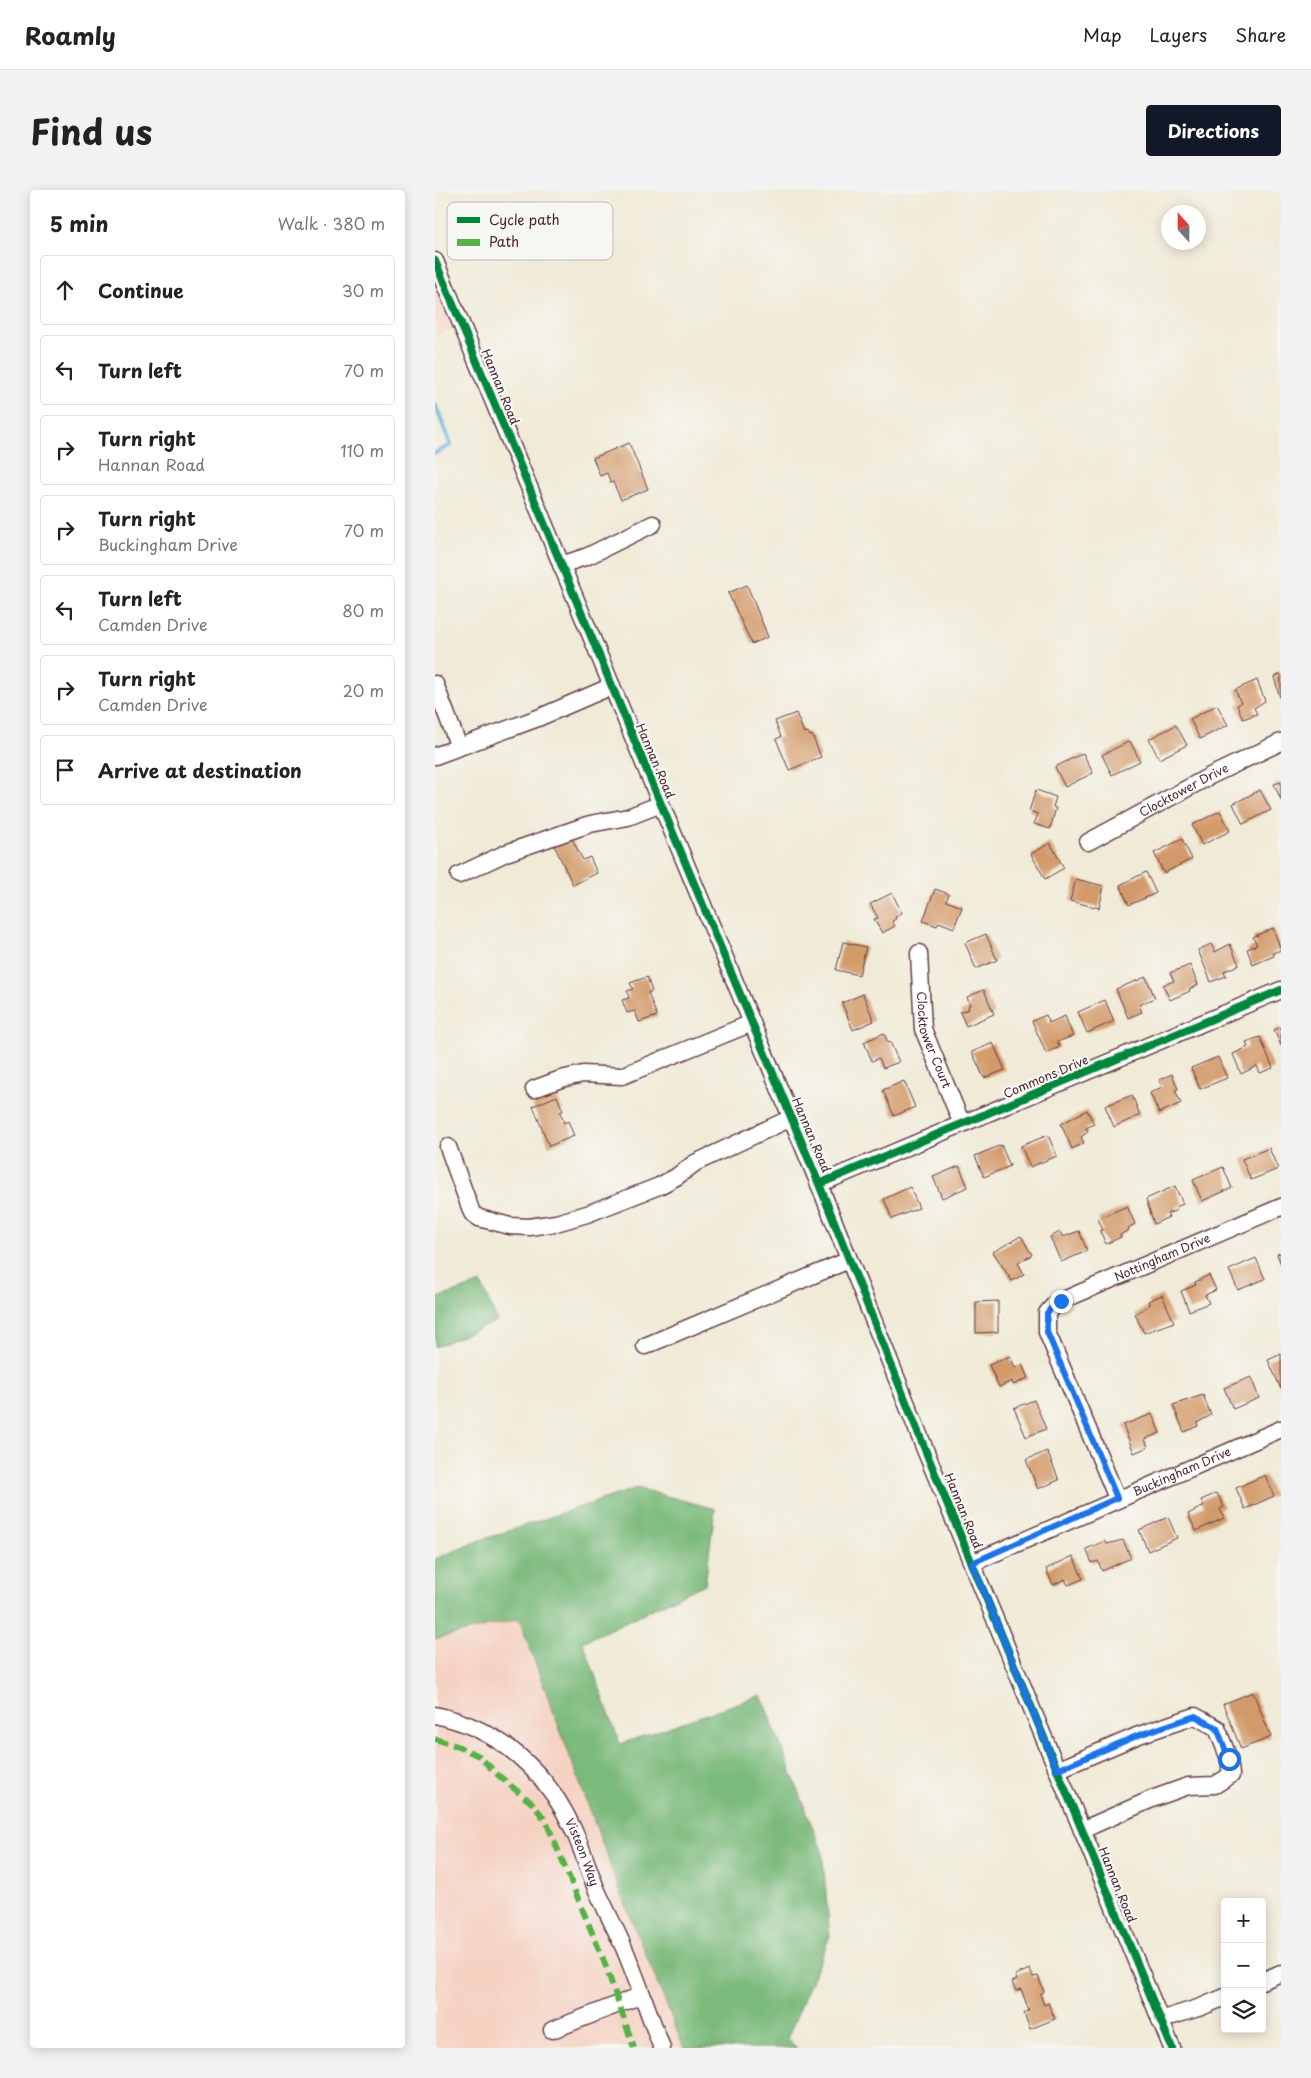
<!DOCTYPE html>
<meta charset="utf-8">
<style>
:root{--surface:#fff;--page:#f2f2f2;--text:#222;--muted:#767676;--line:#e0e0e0;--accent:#111827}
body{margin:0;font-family:"Playpen Sans",sans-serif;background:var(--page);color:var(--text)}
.controls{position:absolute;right:15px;bottom:15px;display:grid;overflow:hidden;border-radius:5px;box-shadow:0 2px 12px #0003}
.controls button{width:45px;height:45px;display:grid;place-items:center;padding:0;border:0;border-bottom:1px solid var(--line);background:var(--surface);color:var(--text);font:25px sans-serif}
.compass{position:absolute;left:726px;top:15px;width:45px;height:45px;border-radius:50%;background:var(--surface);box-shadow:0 2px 12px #0003;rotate:339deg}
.stop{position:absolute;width:15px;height:15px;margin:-11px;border:4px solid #1a73e8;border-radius:50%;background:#fff}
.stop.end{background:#1a73e8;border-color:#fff;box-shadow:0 1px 5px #0008}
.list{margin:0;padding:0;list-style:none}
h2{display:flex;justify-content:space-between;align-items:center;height:65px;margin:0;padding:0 20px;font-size:21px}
h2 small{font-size:16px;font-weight:400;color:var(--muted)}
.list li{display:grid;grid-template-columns:32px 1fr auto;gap:15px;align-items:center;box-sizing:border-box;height:70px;margin:0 10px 10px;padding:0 10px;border:1px solid var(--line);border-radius:5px}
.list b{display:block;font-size:19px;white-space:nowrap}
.list p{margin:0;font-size:16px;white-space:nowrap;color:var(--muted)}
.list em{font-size:16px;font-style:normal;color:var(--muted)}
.icon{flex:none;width:28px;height:28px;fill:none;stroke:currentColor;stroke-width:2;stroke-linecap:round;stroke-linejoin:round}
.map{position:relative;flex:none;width:846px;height:1858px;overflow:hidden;border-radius:5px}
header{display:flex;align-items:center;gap:30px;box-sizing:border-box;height:70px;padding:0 25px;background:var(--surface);border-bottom:1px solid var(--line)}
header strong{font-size:24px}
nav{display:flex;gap:28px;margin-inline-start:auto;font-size:18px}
.intro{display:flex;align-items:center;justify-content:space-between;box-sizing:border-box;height:120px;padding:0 30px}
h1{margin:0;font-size:35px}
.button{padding:12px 22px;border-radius:5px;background:var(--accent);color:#fff;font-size:18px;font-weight:700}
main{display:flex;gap:30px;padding:0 30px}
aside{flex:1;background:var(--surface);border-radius:5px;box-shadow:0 2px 12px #0003}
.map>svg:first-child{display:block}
.built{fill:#f5d2c2}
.forest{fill:#7aba7a;stroke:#626c52}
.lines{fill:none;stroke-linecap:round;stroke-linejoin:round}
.stream{stroke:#65afdd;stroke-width:4.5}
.building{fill:#d39a69}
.minor-casing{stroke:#633d45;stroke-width:19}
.minor{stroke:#fff;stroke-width:16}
.quiet{stroke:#57b146;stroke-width:6;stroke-dasharray:12 6;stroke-linecap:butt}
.cycleway-casing{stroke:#f6f6f2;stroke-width:11}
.cycleway{stroke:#00873e;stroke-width:8}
.route{stroke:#1a73e8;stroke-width:6}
.labels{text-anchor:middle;stroke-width:4.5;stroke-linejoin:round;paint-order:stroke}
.street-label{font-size:12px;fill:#4a1f2b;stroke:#f6f6f2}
.key{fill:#f6f6f2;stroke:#c2b6b6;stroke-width:1}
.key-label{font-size:14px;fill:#4a1f2b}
</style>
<header>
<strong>Roamly</strong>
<nav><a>Map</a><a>Layers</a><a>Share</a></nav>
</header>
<div class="intro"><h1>Find us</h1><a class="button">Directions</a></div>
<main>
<aside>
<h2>5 min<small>Walk · 380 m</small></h2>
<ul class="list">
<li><svg class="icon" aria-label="ahead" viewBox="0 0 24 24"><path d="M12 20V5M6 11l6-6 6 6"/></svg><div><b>Continue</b></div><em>30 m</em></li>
<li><svg class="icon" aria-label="left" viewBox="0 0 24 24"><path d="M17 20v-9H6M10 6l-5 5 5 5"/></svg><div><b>Turn left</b></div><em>70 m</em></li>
<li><svg class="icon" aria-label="right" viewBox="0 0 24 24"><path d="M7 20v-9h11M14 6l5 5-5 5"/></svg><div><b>Turn right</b><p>Hannan Road</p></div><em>110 m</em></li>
<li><svg class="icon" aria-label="right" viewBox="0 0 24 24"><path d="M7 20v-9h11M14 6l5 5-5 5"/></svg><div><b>Turn right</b><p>Buckingham Drive</p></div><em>70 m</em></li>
<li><svg class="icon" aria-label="left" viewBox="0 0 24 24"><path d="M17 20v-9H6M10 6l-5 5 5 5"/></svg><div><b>Turn left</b><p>Camden Drive</p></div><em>80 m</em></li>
<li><svg class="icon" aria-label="right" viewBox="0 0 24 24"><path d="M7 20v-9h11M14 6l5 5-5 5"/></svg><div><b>Turn right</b><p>Camden Drive</p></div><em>20 m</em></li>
<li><svg class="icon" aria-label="arrive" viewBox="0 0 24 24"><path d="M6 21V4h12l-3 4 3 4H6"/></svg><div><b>Arrive at destination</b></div></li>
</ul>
</aside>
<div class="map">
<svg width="846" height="1858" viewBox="0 0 846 1858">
<rect width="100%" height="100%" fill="#f6f6f2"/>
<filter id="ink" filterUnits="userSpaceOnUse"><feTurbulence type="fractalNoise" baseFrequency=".02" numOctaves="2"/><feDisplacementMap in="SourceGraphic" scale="10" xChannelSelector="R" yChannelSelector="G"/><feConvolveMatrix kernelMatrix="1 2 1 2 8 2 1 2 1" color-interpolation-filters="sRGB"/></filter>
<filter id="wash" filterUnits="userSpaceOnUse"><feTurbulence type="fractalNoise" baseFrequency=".0096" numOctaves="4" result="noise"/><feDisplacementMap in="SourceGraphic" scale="20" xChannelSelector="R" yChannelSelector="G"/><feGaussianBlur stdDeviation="1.12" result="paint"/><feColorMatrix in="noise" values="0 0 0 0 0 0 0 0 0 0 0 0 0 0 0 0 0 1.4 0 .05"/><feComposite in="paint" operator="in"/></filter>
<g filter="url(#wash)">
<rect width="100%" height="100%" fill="#f0ead6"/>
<!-- built -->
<path class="built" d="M0 90 20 138 0 146Z
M89 1396 267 1858H0V1429Z"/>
<!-- forest -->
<path class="forest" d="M46 1093 62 1131 0 1157V1109Z
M202 1298 280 1319 270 1394 148 1452 185 1554 326 1505 387 1661 395 1746 352 1849 362 1858H249L185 1701 84 1429 0 1449V1369L46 1350Z"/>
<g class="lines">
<!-- stream -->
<path class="stream" d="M0 214 16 255 0 263"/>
</g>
<g id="blocks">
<!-- building -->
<path class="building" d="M194 253 213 299 186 310 178 292 176 293 172 283 165 286 158 268Z
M312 395 333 447 317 454 293 403Z
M846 484V511L839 487Z
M822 490 830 511 819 518 822 524 808 529 802 515 806 513 800 500Z
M782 515 793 535 765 549 755 529Z
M361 523 369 543 373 542 375 546 377 545 386 567 354 580 341 549 346 547 340 531Z
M741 535 752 555 724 569 714 549Z
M695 551 705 571 677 585 667 565Z
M648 563 658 583 630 597 620 577Z
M846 592V610L839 594Z
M601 600 621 607 618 617 621 618 615 639 599 634 603 624 594 621Z
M825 600 836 620 808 634 798 614Z
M785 621 795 641 767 655 757 635Z
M136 647 148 670 155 667 162 683 138 695 119 655Z
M747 649 757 669 729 683 719 663Z
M615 653 629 678 610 689 596 664Z
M711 682 721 703 694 715 685 695Z
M641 689 669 696 664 718 635 711Z
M500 699 514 704 511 711 527 717 519 738 504 732 502 736 488 731Z
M457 703 467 723 460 727 461 729 457 731 460 736 447 743 439 729 443 728 435 714Z
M838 738 846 760 838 763 839 766 818 775 812 759 822 755 818 747Z
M551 744 562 770 541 779 530 753Z
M408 752 431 757 424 785 401 780Z
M776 754 780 762 795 754 804 775 789 781 791 786 776 792 763 760Z
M755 775 763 795 754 799 755 801 735 810 728 795 739 791 735 783Z
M212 787 217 801 213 803 222 826 204 832 200 821 192 823 187 810 194 808 192 801 198 799 195 793Z
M711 787 720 808 704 815 707 822 693 828 681 799Z
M549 800 559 824 531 836 525 822 534 819 533 816 535 815 532 807Z
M428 804 439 831 418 840 407 813Z
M670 810 679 831 652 843 643 822Z
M611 825 614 833 630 826 638 846 622 852 625 857 611 863 597 831Z
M846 837V856L839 840Z
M449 843 453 853 455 852 464 872 448 878 444 868 437 871 429 852Z
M825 847 838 878 825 883 822 876 806 884 798 864 813 857 811 852Z
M558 853 570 880 549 888 537 862Z
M783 867 792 888 765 899 756 878Z
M737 884 743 899 740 900 746 913 724 923 715 903 727 897 724 890Z
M469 891 480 917 459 926 448 900Z
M697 905 705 925 679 937 670 916Z
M122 906 128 921 125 922 129 933 133 931 139 946 114 956 98 916Z
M652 920 659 934 651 938 653 942 646 947 649 953 637 959 626 934Z
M613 945 622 966 595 977 586 956Z
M566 955 575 976 549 987 540 966Z
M834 958 843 979 816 990 807 969Z
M524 976 533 997 507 1008 498 987Z
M788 977 797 998 767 1011 758 990Z
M740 996 748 1014 741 1017 742 1020 732 1024 734 1027 719 1034 711 1009Z
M475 997 484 1018 457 1029 449 1009Z
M692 1016 700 1034 693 1038 694 1040 685 1045 686 1047 671 1054 665 1041 668 1040 663 1029Z
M644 1041 652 1061 626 1072 615 1047 625 1042 628 1047Z
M586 1046 597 1065 583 1073 589 1084 577 1091 558 1062Z
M846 1063V1074L842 1064Z
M821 1068 830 1089 803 1100 794 1080Z
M774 1085 781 1100 770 1105 774 1113 754 1121 746 1101 761 1095 760 1092Z
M727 1105 739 1132 709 1143 700 1124 715 1115 713 1111Z
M563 1111V1142L541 1143V1112Z
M846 1164V1199L833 1170Z
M575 1166 580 1178 587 1175 593 1188 578 1195 577 1191 564 1197 554 1175Z
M816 1187 824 1208 798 1219 789 1198Z
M768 1205 776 1225 762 1233 763 1236 749 1242 738 1215Z
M599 1210 611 1239 591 1247 579 1218Z
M717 1224 725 1243 710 1249 713 1257 699 1263 688 1235Z
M612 1261 624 1290 603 1299 591 1270Z
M830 1285 839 1306 810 1319 801 1298Z
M782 1303 789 1317 785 1319 789 1328 761 1341 753 1324 769 1316 766 1310Z
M733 1327 742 1348 713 1361 704 1340Z
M688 1350 696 1368 667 1381 663 1371 657 1373 651 1359 670 1351 672 1354Z
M638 1366 648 1389 633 1395 630 1389 618 1395 611 1379Z
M818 1502 836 1547 806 1559 788 1514Z
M595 1779 598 1787 603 1786 609 1802 605 1804 609 1815 613 1813 620 1829 595 1839 589 1823 594 1821 586 1799 581 1801 577 1792 582 1790 580 1785Z"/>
</g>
</g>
<g filter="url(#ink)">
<use href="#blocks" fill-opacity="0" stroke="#633d45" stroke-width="1"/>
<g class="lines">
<defs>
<g id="minor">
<path d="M0 71 384 994 491 1262 737 1858"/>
<path d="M126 375 153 366 218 334"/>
<path d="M0 494 24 557"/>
<path d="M0 566 103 528 177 496"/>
<path id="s1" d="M653 652 775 586 846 552"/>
<path d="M24 685 71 663 155 634 193 627 226 614"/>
<path id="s2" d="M484 763 488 839 527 934"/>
<path d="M99 899 126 889 148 884 187 886 317 833"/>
<path d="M13 957 37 1023 44 1028 75 1036 94 1037 121 1033 152 1024 224 996 241 987 260 973 356 928"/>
<path d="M384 994 846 800"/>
<path d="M210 1156 414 1070"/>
<path id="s3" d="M682 1308 612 1142V1123L619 1115 626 1111 846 1017"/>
<path id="s4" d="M537 1373 846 1239"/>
<path id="s5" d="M0 1525C63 1538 112 1581 138 1639 148 1660 154 1682 163 1703 172 1722 181 1740 189 1758 203 1791 214 1825 227 1858"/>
<path d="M622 1580 704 1545 760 1526 782 1538 794 1569 796 1585 780 1595 753 1596 717 1609 647 1640"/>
<path d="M827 1791 846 1783"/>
<path d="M725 1830 766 1817 790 1807"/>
<path d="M117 1840 207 1805"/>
</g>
</defs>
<!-- minor casing -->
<use href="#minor" class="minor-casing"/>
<!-- minor -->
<use href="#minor" class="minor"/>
<!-- quiet -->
<path class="quiet" d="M0 1549 22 1556 44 1566 64 1586 98 1614 111 1631 170 1774 199 1858"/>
<defs>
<path id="cycleway" d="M0 71 384 994 491 1262 737 1858
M384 994 846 800"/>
</defs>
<!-- cycleway casing -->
<use href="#cycleway" class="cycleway-casing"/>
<!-- cycleway -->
<use href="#cycleway" class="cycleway"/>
</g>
</g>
<g class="lines" filter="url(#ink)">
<!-- route -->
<path class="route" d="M626 1111 619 1115 612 1123V1142L682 1308 537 1373 622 1580 704 1545 760 1526 782 1538 794 1569"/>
</g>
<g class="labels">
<!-- street labels -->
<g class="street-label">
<text transform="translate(65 197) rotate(68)" y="4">Hannan Road</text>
<text transform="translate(220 571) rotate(67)" y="4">Hannan Road</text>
<text dy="4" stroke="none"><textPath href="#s1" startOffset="109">Clocktower Drive</textPath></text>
<text dy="4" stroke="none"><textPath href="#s2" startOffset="89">Clocktower Court</textPath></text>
<text transform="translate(611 887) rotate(-23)" y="4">Commons Drive</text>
<text transform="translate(376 945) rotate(67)" y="4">Hannan Road</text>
<text dy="4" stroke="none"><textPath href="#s3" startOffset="328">Nottingham Drive</textPath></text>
<text dy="4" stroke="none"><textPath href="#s4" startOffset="229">Buckingham Drive</textPath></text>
<text transform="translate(528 1321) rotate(68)" y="4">Hannan Road</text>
<text dy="4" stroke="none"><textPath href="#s5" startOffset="211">Visteon Way</textPath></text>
<text transform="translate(682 1695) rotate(68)" y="4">Hannan Road</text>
</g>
</g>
<!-- legend -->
<rect x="12" y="12" width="166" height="58" rx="8" class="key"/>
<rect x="22" y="27" width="23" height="6" fill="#00873e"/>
<rect x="22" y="49" width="23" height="7" fill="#57b146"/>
<g class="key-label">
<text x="54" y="35">Cycle path</text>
<text x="54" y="57">Path</text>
</g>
</svg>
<div class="controls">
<button>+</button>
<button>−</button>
<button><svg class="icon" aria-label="layers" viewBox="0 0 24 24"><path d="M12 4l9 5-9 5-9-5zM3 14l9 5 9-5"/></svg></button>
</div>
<svg class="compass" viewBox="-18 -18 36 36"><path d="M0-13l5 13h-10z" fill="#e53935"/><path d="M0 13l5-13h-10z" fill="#767676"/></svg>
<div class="stop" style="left:794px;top:1569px"></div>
<div class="stop end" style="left:626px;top:1111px"></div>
</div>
</main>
